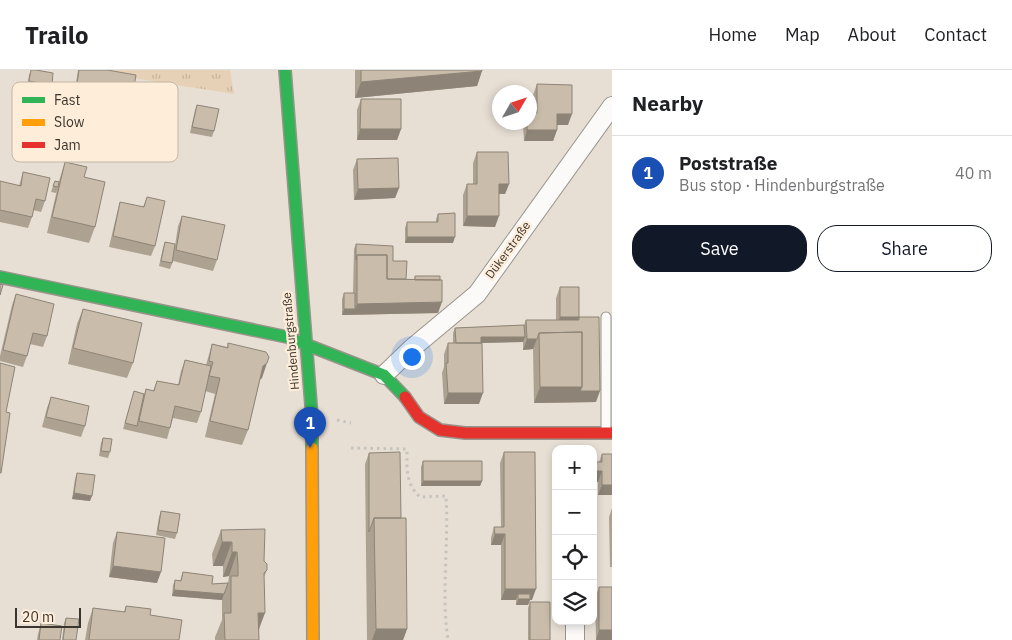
<!DOCTYPE html>
<meta charset="utf-8">
<style>
:root{--surface:#fff;--page:#f6f6f6;--text:#202124;--muted:#757577;--line:#e0e0e0;--accent:#111827}
body{margin:0;font-family:"IBM Plex Sans",sans-serif;background:var(--page);color:var(--text)}
.controls{position:absolute;right:15px;bottom:15px;display:grid;overflow:hidden;border-radius:10px;box-shadow:0 2px 8px #0003}
.controls button{width:45px;height:45px;display:grid;place-items:center;padding:0;border:0;border-bottom:1px solid var(--line);background:var(--surface);color:var(--text);font:25px sans-serif}
.compass{position:absolute;left:492px;top:15px;width:45px;height:45px;border-radius:50%;background:var(--surface);box-shadow:0 2px 8px #0003;rotate:51deg}
.scale{position:absolute;left:15px;bottom:12px;width:66px;box-sizing:border-box;padding-left:5px;border:2px solid #3c352e;border-top:0;font-size:14px;line-height:18px;white-space:nowrap;color:#3c352e;-webkit-text-stroke:4px #fdedd9;paint-order:stroke}
.you{position:absolute;left:411px;top:286px;width:18px;height:18px;margin:-12px;border:4px solid #fff;border-radius:50%;background:#1a73e8;box-shadow:0 0 0 8px #1a73e833}
.badge{display:grid;place-items:center;width:32px;height:32px;border-radius:50%;background:var(--accent);color:#fff;font-size:16px;font-weight:700}
.pin{position:absolute;translate:-50% -41px;filter:drop-shadow(0 1px 2px #0008)}
.pin::after{content:'';position:absolute;top:26px;width:18px;height:15px;background:inherit;clip-path:polygon(0 0,100% 0,50% 100%)}
.list{margin:0;padding:0;list-style:none}
h2{display:flex;justify-content:space-between;align-items:center;height:65px;margin:0;padding:0 20px;font-size:21px}
h2 small{font-size:16px;font-weight:400;color:var(--muted)}
.list li{display:grid;grid-template-columns:32px 1fr auto;gap:15px;align-items:center;box-sizing:border-box;height:75px;padding:0 20px;border-top:1px solid var(--line)}
.list b{display:block;font-size:19px;white-space:nowrap}
.list p{margin:0;font-size:16px;white-space:nowrap;color:var(--muted)}
.list em{font-size:16px;font-style:normal;color:var(--muted)}
.actions{display:flex;gap:10px;padding:15px 20px}
.actions a{flex:1;padding:11px 0;border:1px solid var(--accent);border-radius:20px;text-align:center;font-size:18px;color:var(--accent)}
.actions .main{background:var(--accent);color:#fff}
.icon{flex:none;width:28px;height:28px;fill:none;stroke:currentColor;stroke-width:2;stroke-linecap:round;stroke-linejoin:round}
.map{position:relative;flex:none;width:612px;height:570px;overflow:hidden}
header{display:flex;align-items:center;gap:30px;box-sizing:border-box;height:70px;padding:0 25px;background:var(--surface);border-bottom:1px solid var(--line)}
header strong{font-size:24px}
nav{display:flex;gap:28px;margin-inline-start:auto;font-size:18px}
main{display:flex}
aside{flex:1;background:var(--surface)}
.map>svg:first-child{display:block}
.grass{fill:url(#grass-tufts)}
.lines{fill:none;stroke-linecap:round;stroke-linejoin:round}
.lane-casing{stroke:#99948b;stroke-width:11}
.street-casing{stroke:#99948b;stroke-width:20}
.fast-casing{stroke:#99948b;stroke-width:14}
.slow-casing{stroke:#99948b;stroke-width:14}
.jam-casing{stroke:#99948b;stroke-width:14}
.path{stroke:#c6c3bf;stroke-width:3;stroke-dasharray:2.5 4;stroke-linecap:butt}
.lane{stroke:#fbfaf9;stroke-width:9}
.street{stroke:#fbfaf9;stroke-width:18}
.fast{stroke:#30b455;stroke-width:11}
.slow{stroke:#ff9f0a;stroke-width:11}
.jam{stroke:#e5322d;stroke-width:11}
.wall{fill:#ada292}
.shaded-wall{fill:#8d8477}
.building{fill:#c9bcaa;stroke:#8d8477}
.labels{text-anchor:middle;stroke-width:4.5;stroke-linejoin:round;paint-order:stroke}
.street-label{font-size:12px;fill:#3c352e;stroke:#fdedd9}
.key{fill:#fdedd9;stroke:#c3b6a6;stroke-width:1}
.key-label{font-size:14px;fill:#3c352e}
</style>
<header>
<strong>Trailo</strong>
<nav><a>Home</a><a>Map</a><a>About</a><a>Contact</a></nav>
</header>
<main>
<div class="map">
<svg width="612" height="570" viewBox="0 0 612 570">
<defs>
<pattern id="grass-tufts" width="24" height="20" patternUnits="userSpaceOnUse" patternTransform="scale(1.25)"><rect width="24" height="20" fill="#e6d1b6"/><path d="M3 7l-1-3M5 7V3M7 7l1-3M15 17l-1-3M17 17v-4M19 17l1-3" fill="none" stroke="#c6b49d"/></pattern>
</defs>
<rect width="100%" height="100%" fill="#e7dfd4"/>
<!-- grass -->
<path class="grass" d="M82 0H230L234 24Z"/>
<g class="lines">
<defs>
<path id="lane" d="M606 247V362"/>
<path id="street" d="M384 305 411 279 477 224 612 36
M575 570V551"/>
<path id="fast" d="M285 0 312 348V378
M0 207 287 267 384 305 405 327"/>
<path id="slow" d="M312 378 313 570"/>
<path id="jam" d="M405 327 419 347 440 360 465 363H612"/>
</defs>
<!-- lane casing -->
<use href="#lane" class="lane-casing"/>
<!-- street casing -->
<use href="#street" class="street-casing"/>
<!-- fast casing -->
<use href="#fast" class="fast-casing"/>
<!-- slow casing -->
<use href="#slow" class="slow-casing"/>
<!-- jam casing -->
<use href="#jam" class="jam-casing"/>
<!-- path -->
<path class="path" d="M337 350 351 353
M351 378 407 379C407 399 405 413 420 427L446 426C449 474 441 523 448 570"/>
<!-- lane -->
<use href="#lane" class="lane"/>
<!-- street -->
<use href="#street" class="street"/>
<!-- fast -->
<use href="#fast" class="fast"/>
<!-- slow -->
<use href="#slow" class="slow"/>
<!-- jam -->
<use href="#jam" class="jam"/>
</g>
<!-- wall -->
<path class="wall" d="M31 0 52 15 50 20 27 17 29 5Z
M78 0H107L133 23 131 28 75 19Z
M355 0H482L477 16 355 28Z
M537 14 568 55H557V60L553 71H524L523 54 524 52H530L533 43V25Z
M361 29 401 59 397 70H357V40Z
M197 35 214 61 212 67 190 63 195 40Z
M477 82 509 114 505 124H499L495 157 463 156V125L467 114H473V93Z
M357 89 399 118 395 128 354 130 353 100Z
M65 92 84 107 95 157 89 173 47 163 57 120 56 123 51 122 53 116 55 111H59Z
M23 102 45 131 41 142 33 140 32 147 28 158 0 152V111L19 116Z
M147 127 155 176 151 186 109 177 117 143 120 132 143 137Z
M438 144 453 173H405V158L407 152H436V149Z
M182 146 217 190 213 201 173 191 170 199 159 196 163 178 165 172 175 176 178 156Z
M356 174 393 191 406 209 414 210 415 206 438 243 342 245V229L344 223H353L354 179Z
M560 217 579 247 596 332 534 333 533 279 523 280V272L481 273 479 334H444L442 303 444 297V284L448 273H453V263L455 258 524 255 526 250H556V228Z
M16 224 47 266 43 277 30 274 27 286 23 297 0 291V286L12 235Z
M83 239 133 293 127 308 68 294 77 254Z
M228 273 262 308 260 310 248 360 242 375 205 367 215 324 205 321 201 342 197 353 173 348 170 358 167 369 123 359 134 321 144 325 146 319 153 321 157 311 178 315 181 301 185 290 206 295 212 274 227 277Z
M51 327 85 356 81 367 42 357 47 338Z
M103 368 110 382 108 388 99 386 101 373Z
M504 382 532 530H530L528 535H516V530H501V475H491V468L494 457H501L500 393Z
M369 383 401 448 407 559 403 570H367L365 394Z
M602 384 612 425H598V412H593V400L596 392H599Z
M423 391 482 411 480 416H421V397Z
M77 403 90 431 72 429 75 409Z
M612 438V497H610L609 447Z
M161 441 177 463 175 469 156 465 159 447Z
M221 460 264 491 267 500 264 507 259 561V570H215V567L222 550V530L172 526 173 515 175 510 180 511 183 502 212 514 228 513 229 506 223 507V496H213L212 484Z
M117 462 157 513 109 507 113 473Z
M599 517 612 570H596L595 528Z
M530 532 550 570H528V538Z
M126 536 150 545 179 570H85L88 553 93 538 124 542Z
M66 548 76 570H62L64 553Z
M41 553 60 570H37L38 564Z"/>
<!-- shaded-wall -->
<path class="shaded-wall" d="M482 1 477 16 355 28 361 12Z
M29 11 52 15 50 20 27 17Z
M557 44H572L568 55H553Z
M360 59H401L397 70H357Z
M527 60H557L553 71H524Z
M499 114H509L505 124H495Z
M399 118 395 128 354 130 358 119Z
M467 146H499L495 157 463 156Z
M407 167H455L453 173H405Z
M442 232 438 243 342 245 344 239H355L357 234Z
M560 247H579L575 258H556Z
M481 267H525L523 272 479 273Z
M527 269H537L533 279 523 280Z
M267 293 262 308 257 311 263 296Z
M540 317H582L600 321 596 332 534 333Z
M448 323H483L479 334H444Z
M596 401H602L598 412H593V409Z
M423 411H482L480 416H421Z
M602 415H612V425H598Z
M74 423 92 426 90 431 72 429Z
M495 464H505L501 475H491Z
M222 472H232L223 496H213Z
M232 482H237L229 506 223 507Z
M113 496 161 502 157 513 109 507Z
M505 519H536L532 530H530L528 535H516L518 530V524L516 530H501Z
M174 520 224 524 222 530 172 526Z
M258 543H265L256 567Z
M376 559H407L403 570H372Z
M599 560H612V570H596Z"/>
<!-- building -->
<path class="building" d="M31 0H36L53 3 52 15 29 11Z
M79 0H107L136 5 133 23 77 14Z
M361 0H482V1L361 12Z
M537 14 572 15V44H557V60H527V52H530V43H537Z
M361 29H401V59H360Z
M197 35 219 39 214 61 192 57Z
M477 82H508L509 114H499V146H467V114H477Z
M398 88 399 118 358 119 357 89Z
M65 92 87 97 84 107 105 112 95 157 52 147Z
M23 102 50 108 45 131 36 129 32 147 0 140V111L21 116Z
M55 111 59 112 58 117 53 116Z
M147 127 165 131 155 176 113 166 120 132 144 137Z
M455 143V167H407V152H438V144Z
M182 146 225 155 217 190 176 180Z
M165 172 175 174 172 193 161 191Z
M356 174 393 176V191H407L406 209H387V185H357L356 190Z
M357 185H387V209L442 210V232L357 234Z
M415 206H440V210H415Z
M0 214 3 215 0 225Z
M560 217H579V247H599L600 321H580L582 317V262L539 263 537 269H527L526 250H579V247H560Z
M344 223H355V239H344Z
M16 224 54 234 47 266 33 263 27 286 3 280Z
M83 239 142 253 133 293 73 278Z
M524 255 525 267H481V273H456L455 258Z
M582 262V317H540L539 263Z
M228 273 266 282 269 287 267 293 263 296 248 360 210 351 220 308 209 306 213 292 209 291 212 274 228 278Z
M448 273H482L483 323H448L446 293H448Z
M185 290 211 296 201 342 175 336 170 358 139 351 146 319 154 321 157 311 179 315Z
M0 293 15 297 6 342 10 343 1 403H0Z
M134 321 144 324 137 356 125 353Z
M51 327 89 336 85 356 46 347Z
M103 368 112 369 110 382 101 381Z
M400 382 401 448H374L369 462V383Z
M504 382H535L536 519H505V464H495L494 457H504Z
M602 384H612V415H602V401H596V392H602Z
M423 391H482V411H423Z
M77 403 95 405 92 426 74 423Z
M161 441 180 444 177 463 158 460Z
M374 448H406L407 559H376Z
M265 459 264 491 267 494V500L264 503 265 543H258L259 570H225L224 543H231V506H238V495L237 482H232V472H222L221 460Z
M117 462 165 468 161 502 113 496Z
M183 502 213 506 212 514 228 513 224 524 174 520 175 510 181 511Z
M599 517H612V560H599Z
M518 524H530V529H518Z
M530 532H550V570H530Z
M126 536 151 539 150 545 182 550 179 570H89L93 538 125 542Z
M66 548 79 549 76 570H63Z
M41 553 62 556 60 570H39Z"/>
<g class="labels">
<!-- street labels -->
<g class="street-label">
<text transform="translate(508 180) rotate(-54)" y="4">Dükerstraße</text>
<text transform="translate(291 271) rotate(-95)" y="4">Hindenburgstraße</text>
</g>
</g>
<!-- legend -->
<rect x="12" y="12" width="166" height="80" rx="8" class="key"/>
<rect x="22" y="27" width="23" height="6" fill="#30b455"/>
<rect x="22" y="49" width="23" height="7" fill="#ff9f0a"/>
<rect x="22" y="72" width="23" height="6" fill="#e5322d"/>
<g class="key-label">
<text x="54" y="35">Fast</text>
<text x="54" y="57">Slow</text>
<text x="54" y="80">Jam</text>
</g>
</svg>
<div class="controls">
<button>+</button>
<button>−</button>
<button><svg class="icon" aria-label="locate" viewBox="0 0 24 24"><circle cx="12" cy="12" r="6"/><path d="M12 2v4M12 18v4M2 12h4M18 12h4"/></svg></button>
<button><svg class="icon" aria-label="layers" viewBox="0 0 24 24"><path d="M12 4l9 5-9 5-9-5zM3 14l9 5 9-5"/></svg></button>
</div>
<svg class="compass" viewBox="-18 -18 36 36"><path d="M0-13l5 13h-10z" fill="#e53935"/><path d="M0 13l5-13h-10z" fill="#757577"/></svg>
<div class="scale">20 m</div>
<div class="you"></div>
<div class="pin badge" style="left:310px;top:378px;background:#1a4fb4">1</div>
</div>
<aside>
<h2>Nearby<small></small></h2>
<ul class="list">
<li><span class="badge" style="background:#1a4fb4">1</span><div><b>Poststraße</b><p>Bus stop · Hindenburgstraße</p></div><em>40 m</em></li>
</ul>
<div class="actions"><a class="main">Save</a><a>Share</a></div>
</aside>
</main>
